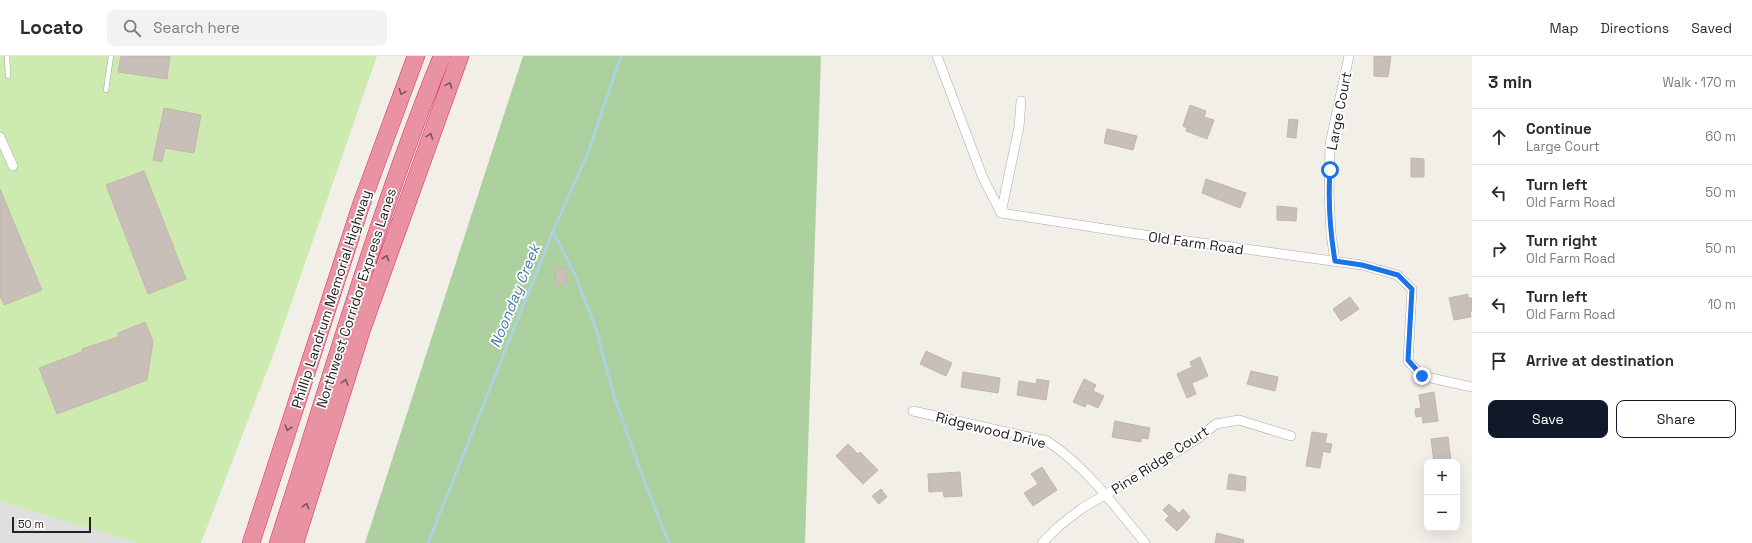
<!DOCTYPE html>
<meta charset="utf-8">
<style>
:root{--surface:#fff;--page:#f2f2f3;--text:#2b2b33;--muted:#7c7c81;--line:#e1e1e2;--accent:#111827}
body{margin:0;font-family:"Space Grotesk",sans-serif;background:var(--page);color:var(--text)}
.controls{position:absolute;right:12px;bottom:12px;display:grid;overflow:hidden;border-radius:8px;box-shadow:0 4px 16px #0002}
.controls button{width:36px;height:36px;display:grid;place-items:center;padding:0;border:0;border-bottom:1px solid var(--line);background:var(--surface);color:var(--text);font:20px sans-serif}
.scale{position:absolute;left:12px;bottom:10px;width:79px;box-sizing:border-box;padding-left:4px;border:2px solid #222;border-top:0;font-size:11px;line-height:14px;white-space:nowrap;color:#222;-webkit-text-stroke:3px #fff;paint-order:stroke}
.stop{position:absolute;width:12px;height:12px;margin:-9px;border:3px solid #1a73e8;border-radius:50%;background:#fff}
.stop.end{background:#1a73e8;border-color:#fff;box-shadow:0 1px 4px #0008}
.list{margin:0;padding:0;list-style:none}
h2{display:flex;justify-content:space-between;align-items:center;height:52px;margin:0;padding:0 16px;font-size:17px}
h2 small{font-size:13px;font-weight:400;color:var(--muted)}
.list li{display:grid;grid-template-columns:26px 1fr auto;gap:12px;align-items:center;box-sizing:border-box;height:56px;padding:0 16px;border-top:1px solid var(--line)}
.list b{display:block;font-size:15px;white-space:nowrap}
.list p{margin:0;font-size:13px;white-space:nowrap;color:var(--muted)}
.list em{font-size:13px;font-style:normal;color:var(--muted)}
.actions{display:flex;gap:8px;padding:12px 16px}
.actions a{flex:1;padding:9px 0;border:1px solid var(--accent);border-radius:8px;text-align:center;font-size:14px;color:var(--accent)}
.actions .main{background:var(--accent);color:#fff}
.icon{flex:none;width:22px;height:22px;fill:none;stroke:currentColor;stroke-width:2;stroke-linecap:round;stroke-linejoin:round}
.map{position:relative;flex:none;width:1472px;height:487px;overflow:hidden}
header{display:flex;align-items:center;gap:24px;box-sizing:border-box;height:56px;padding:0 20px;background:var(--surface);border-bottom:1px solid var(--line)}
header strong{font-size:19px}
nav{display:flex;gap:22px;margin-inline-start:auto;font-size:14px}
.search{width:280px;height:36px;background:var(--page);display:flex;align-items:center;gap:10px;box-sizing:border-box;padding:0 14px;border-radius:8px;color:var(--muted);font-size:15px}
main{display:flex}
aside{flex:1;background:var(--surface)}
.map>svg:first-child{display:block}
.residential{fill:#e0dfdf}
.grass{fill:#cdebb0}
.forest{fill:#add19e}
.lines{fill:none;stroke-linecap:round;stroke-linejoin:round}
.stream{stroke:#aad3df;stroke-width:3}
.building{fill:#c7bfb8;stroke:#c4b6ab}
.lane-casing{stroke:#a9a9a9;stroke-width:5.5}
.street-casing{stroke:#a9a9a9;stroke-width:10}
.highway-casing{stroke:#dc2a67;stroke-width:18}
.lane{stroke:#fff;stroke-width:4.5}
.street{stroke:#fff;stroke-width:9}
.highway{stroke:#e892a2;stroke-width:17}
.oneway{stroke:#7b545c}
.route{stroke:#1a73e8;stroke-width:5}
.labels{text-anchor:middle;stroke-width:3.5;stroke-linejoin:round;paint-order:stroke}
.street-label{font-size:14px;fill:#222;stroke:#fff}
.water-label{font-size:15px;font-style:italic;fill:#4a7aab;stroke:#fff}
</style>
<header>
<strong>Locato</strong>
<div class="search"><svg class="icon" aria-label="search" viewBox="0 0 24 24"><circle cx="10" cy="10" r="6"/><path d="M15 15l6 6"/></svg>Search here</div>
<nav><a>Map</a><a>Directions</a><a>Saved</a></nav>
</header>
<main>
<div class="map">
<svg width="1472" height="487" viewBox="0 0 1472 487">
<rect width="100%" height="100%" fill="#f2efe9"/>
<!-- residential -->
<path class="residential" d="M0 445 92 473 136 487H0Z"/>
<!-- grass -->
<path class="grass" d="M0 0H377L276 291 201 487H136L0 445Z"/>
<!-- forest -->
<path class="forest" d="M523 0H821L805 487H365Z"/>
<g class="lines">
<!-- stream -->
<path class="stream" d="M553 175 576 221 596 273 615 343 645 427 669 487
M428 487 553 175 588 97 621 0"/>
</g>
<!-- building -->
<path class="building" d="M121 0H170L167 23 118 16Z
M1374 0H1391L1388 21 1374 20Z
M1190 49 1206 55 1204 61 1214 64 1207 83 1186 75 1187 72 1183 70Z
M164 52 201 59 194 97 165 92 162 106 153 104Z
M1289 63 1298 64 1296 82 1287 81Z
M1107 73 1137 80 1133 94 1104 87Z
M1411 102 1424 103V121H1411Z
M144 115 186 223 148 238 106 129Z
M1206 123 1246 137 1240 152 1202 137Z
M0 133 42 234 4 249 0 240Z
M1277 150 1297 152 1296 165 1277 164Z
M555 212H566L567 228 555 229Z
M1468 238V242H1472V255H1470L1471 261 1454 264 1449 242Z
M1350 241 1359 253 1341 265 1333 253Z
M145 266 153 285 147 324 57 358 39 312 82 296V293L118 281V277Z
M926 295 952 307 946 320 920 308Z
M1200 301 1208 320 1192 327 1196 338 1187 342 1177 318 1192 311 1190 306Z
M1251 315 1278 321 1275 335 1247 328Z
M963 316 1000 322 998 337 961 331Z
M1037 323 1049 325 1046 344 1017 339 1019 325 1036 328Z
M1084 323 1096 329 1093 335 1104 340 1098 352 1087 347 1085 351 1073 346Z
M1434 336 1438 365 1423 367 1422 360 1416 361 1415 353 1421 352 1419 339Z
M1115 365 1150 372 1148 383 1141 382V386L1112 381Z
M1312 376 1327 378 1325 387 1332 388 1330 397 1323 395 1320 412 1306 410Z
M1448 381 1451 406H1434L1431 383Z
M848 388 858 398 860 396 878 414 863 428 836 400Z
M1042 411 1057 434 1033 450 1024 437 1038 428 1031 418Z
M960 416 962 440 944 441 943 435 929 436 928 418Z
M1229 418 1246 421 1245 435 1227 433Z
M881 433 887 441 879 448 872 440Z
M1169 448 1179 457 1183 453 1190 461 1177 475 1165 464 1169 460 1163 454Z
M1217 477 1244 484 1243 487H1215Z"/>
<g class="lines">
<defs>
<path id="lane" d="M7 0 8 20
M106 34 111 0"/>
<path id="street" d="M937 0 983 122 1001 157 1144 179 1362 209 1397 219 1412 233 1408 305 1422 320 1472 331
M0 81 13 110
M1001 157 1019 71 1021 45
M1335 205 1331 178 1329 137 1330 88 1349 0
M913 355 1047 385C1087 411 1115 451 1145 487
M1042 487 1058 471 1081 453 1144 416 1197 383 1216 368 1239 364 1291 380"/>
<path id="highway" d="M251 487 361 149 416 0
M278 487C331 324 377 159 442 0
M295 487 362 273 460 0"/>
</defs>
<!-- lane casing -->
<use href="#lane" class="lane-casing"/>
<!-- street casing -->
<use href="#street" class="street-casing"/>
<!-- highway casing -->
<use href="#highway" class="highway-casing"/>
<!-- lane -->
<use href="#lane" class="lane"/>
<!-- street -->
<use href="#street" class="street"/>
<!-- highway -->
<use href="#highway" class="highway"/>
</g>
<!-- one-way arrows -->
<defs><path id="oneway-chevron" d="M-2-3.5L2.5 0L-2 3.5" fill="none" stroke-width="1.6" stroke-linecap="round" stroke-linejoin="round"/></defs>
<g class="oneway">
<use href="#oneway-chevron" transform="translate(449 29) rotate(-70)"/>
<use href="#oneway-chevron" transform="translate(402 36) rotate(111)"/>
<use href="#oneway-chevron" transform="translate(430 80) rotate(-70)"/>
<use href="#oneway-chevron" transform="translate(386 202) rotate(-71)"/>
<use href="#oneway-chevron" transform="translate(345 326) rotate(-72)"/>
<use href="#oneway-chevron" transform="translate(288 372) rotate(108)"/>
<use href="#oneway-chevron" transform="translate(306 450) rotate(-73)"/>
</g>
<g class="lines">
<!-- route -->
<path class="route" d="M1330 114C1328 145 1330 175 1335 205L1362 209 1398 219 1412 233 1408 304 1422 320"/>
</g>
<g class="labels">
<!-- street labels -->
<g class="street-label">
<text transform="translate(1339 55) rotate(-79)" y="5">Large Court</text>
<text transform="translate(1196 187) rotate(8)" y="5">Old Farm Road</text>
<text transform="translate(356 242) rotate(-72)" y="5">Northwest Corridor Express Lanes</text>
<text transform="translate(331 243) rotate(-72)" y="5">Phillip Landrum Memorial Highway</text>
<text transform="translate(991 374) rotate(14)" y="5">Ridgewood Drive</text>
<text transform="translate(1160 404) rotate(-33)" y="5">Pine Ridge Court</text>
</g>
<!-- water labels -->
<g class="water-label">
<text transform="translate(515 240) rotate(-68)" y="5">Noonday Creek</text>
</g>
</g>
</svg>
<div class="controls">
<button>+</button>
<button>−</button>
</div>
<div class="scale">50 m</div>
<div class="stop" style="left:1330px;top:114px"></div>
<div class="stop end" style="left:1422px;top:320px"></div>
</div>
<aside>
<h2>3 min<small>Walk · 170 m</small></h2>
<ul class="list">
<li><svg class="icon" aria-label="ahead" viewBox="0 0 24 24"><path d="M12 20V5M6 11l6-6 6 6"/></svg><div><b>Continue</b><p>Large Court</p></div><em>60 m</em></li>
<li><svg class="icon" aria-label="left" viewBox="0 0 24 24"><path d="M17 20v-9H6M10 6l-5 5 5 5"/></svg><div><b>Turn left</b><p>Old Farm Road</p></div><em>50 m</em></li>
<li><svg class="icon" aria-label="right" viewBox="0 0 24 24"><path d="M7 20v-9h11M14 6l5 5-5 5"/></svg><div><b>Turn right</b><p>Old Farm Road</p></div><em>50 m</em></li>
<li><svg class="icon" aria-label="left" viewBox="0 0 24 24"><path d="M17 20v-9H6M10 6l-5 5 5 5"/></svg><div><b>Turn left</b><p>Old Farm Road</p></div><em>10 m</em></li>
<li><svg class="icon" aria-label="arrive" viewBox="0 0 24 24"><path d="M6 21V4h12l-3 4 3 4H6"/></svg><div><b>Arrive at destination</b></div></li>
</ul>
<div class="actions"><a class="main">Save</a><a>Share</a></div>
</aside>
</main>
